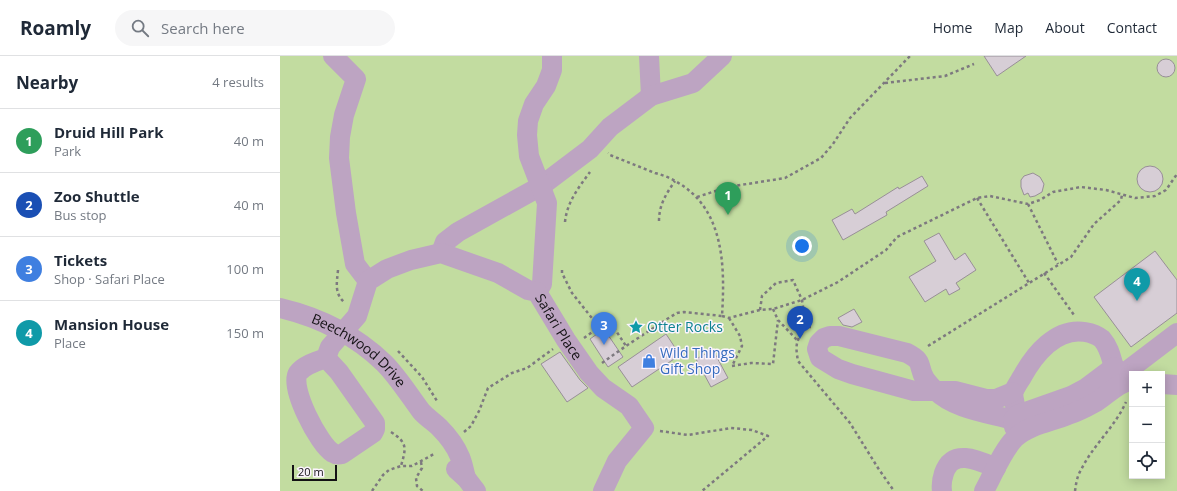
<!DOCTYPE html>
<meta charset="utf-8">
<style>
:root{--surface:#fff;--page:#f6f6f7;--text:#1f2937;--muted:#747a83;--line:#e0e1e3;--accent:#ea580c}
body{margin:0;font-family:"Open Sans",sans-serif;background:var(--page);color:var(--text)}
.controls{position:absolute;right:12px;bottom:12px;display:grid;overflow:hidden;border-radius:0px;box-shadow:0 2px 10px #0003}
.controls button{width:36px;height:36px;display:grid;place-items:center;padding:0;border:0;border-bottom:1px solid var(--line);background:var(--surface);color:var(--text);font:20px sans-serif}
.scale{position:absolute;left:12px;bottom:10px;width:45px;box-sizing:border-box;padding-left:4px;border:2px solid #141215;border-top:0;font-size:11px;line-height:14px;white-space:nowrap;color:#141215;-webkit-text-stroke:3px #fbf4fe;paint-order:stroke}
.you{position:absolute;left:522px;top:190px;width:14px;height:14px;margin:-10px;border:3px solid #fff;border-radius:50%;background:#1a73e8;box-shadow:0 0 0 6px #1a73e833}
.badge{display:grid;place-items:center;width:26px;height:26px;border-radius:50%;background:var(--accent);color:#fff;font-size:13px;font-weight:700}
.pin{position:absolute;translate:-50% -33px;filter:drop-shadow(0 1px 2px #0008)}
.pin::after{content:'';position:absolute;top:21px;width:14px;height:12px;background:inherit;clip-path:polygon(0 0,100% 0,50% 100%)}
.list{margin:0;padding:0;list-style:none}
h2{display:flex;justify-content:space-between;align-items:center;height:52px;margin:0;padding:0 16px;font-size:17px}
h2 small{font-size:13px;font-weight:400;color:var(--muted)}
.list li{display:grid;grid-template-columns:26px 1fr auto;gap:12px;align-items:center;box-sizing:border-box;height:64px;padding:0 16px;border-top:1px solid var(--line)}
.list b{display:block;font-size:15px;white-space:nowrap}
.list p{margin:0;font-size:13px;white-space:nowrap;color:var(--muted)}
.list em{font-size:13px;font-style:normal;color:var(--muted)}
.icon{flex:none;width:22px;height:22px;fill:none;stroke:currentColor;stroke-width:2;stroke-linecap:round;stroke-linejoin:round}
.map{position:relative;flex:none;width:897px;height:435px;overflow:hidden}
header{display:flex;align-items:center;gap:24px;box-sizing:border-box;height:56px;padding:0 20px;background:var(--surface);border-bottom:1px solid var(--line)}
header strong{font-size:19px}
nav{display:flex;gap:22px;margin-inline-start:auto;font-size:14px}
.search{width:280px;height:36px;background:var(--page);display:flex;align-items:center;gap:10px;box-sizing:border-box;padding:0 14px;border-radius:22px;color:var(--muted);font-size:15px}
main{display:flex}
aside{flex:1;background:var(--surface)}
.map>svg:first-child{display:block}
.green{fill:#c2dca0;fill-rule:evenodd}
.building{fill:#d7ced6;stroke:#988f97}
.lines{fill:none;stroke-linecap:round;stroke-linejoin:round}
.path{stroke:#7d797f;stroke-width:2.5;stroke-dasharray:3 3;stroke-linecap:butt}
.minor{stroke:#bda4c2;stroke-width:20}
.labels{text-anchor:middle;stroke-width:3;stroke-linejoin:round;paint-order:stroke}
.culture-label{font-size:14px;fill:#0d838f;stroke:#fbf4fe;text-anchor:start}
.street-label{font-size:14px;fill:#141215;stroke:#fbf4fe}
.shop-label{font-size:14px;fill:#366cbe;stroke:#fbf4fe;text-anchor:start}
</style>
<header>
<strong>Roamly</strong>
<div class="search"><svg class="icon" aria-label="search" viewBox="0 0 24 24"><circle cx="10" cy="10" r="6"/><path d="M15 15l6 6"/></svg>Search here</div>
<nav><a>Home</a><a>Map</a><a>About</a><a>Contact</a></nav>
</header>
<main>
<aside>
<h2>Nearby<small>4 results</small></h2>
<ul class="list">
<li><span class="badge" style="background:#2e9e5b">1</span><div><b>Druid Hill Park</b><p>Park</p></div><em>40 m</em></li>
<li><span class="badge" style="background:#1a4fb4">2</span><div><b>Zoo Shuttle</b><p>Bus stop</p></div><em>40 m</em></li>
<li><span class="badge" style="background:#3f7fe0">3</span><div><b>Tickets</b><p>Shop · Safari Place</p></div><em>100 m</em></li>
<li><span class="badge" style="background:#0f9aa8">4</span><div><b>Mansion House</b><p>Place</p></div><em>150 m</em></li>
</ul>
</aside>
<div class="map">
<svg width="897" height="435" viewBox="0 0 897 435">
<rect width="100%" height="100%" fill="#fbf4fe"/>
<!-- green -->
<path class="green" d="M0 0H897V435H0ZM852 318H882V420H852Z"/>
<!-- building -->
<path class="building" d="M704 0H746L717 20Z
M877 12a9 9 0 1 1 18 0a9 9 0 1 1-18 0Z
M857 123a13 13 0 1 1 26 0a13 13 0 1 1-26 0Z
M753 117 760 121 764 128 762 136 755 140 750 141 748 137 744 139 741 131V124L744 120Z
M642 120 648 130 606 156 607 159 563 184 552 164 572 153 575 158 618 131 619 133Z
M659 177 675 204 685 197 696 214 676 227 680 233 669 239 666 233 645 246 629 221 656 205 644 185Z
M875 195 897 224V257L851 291 814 241Z
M574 253 582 266 572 271 563 269 558 262Z
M324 273 343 301 328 311 310 283Z
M386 278 400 299 352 331 338 311Z
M433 294 448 322 431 331 416 303Z
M280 296 300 324 308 332 287 346 261 308Z"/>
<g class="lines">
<!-- path -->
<path class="path" d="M605 27 665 20 694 8
M417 141 448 131 505 122 541 102 553 88 570 62 630 0
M697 142 749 227
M748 148 778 208
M379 165C379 149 386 138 395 125
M285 166C287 146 299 131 310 116
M58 214C57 226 54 237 64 246
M282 214V217L292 237 319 271 329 264 346 290
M764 217 794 259
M493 253 498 264 517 284
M480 254 482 240 496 227 513 224 522 244 526 271
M442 260 449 262 480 254 493 253 522 244 558 226 606 194 617 181 697 142 710 140 748 148 760 144 773 136 801 131 826 134 855 142 875 140 886 134 897 118
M449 262 460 280 462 290 452 310
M531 271H526C516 285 515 288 518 305L570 367 598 412 614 435
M304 282 319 271
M648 290 791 201 814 168 841 144 842 139
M118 295 142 321 157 345
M322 307 346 290 387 263 397 257 404 256 442 260C445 211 445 152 395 125 389 121 382 119 375 117 360 111 345 105 330 99L328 97
M452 310 471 307 493 308 498 264
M380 375 408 379 451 372 472 374 488 380 422 435
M111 376C128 387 126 392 121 410
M184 376 191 370 199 355 208 332 232 317 247 312 273 293
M141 406 142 412 136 422 137 430 143 435
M92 435 103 419 109 414 121 410H132L154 398
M795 435C796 428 797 420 801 414 813 389 835 371 846 346"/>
<!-- minor -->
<g class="minor">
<path d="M53 0 76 23 64 59 60 81 59 102 66 157 75 208 88 225"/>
<path d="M369 0 371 40"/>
<path d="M161 197 165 186 178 176 261 130 310 93 330 71 371 40 413 27 442 0"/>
<path d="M257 236 262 228 267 147 249 100 247 79 248 65 254 48 266 30 272 14V0"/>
<path id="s1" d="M0 252C38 261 75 279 104 307 118 321 129 339 141 355 146 361 154 366 159 371 167 379 176 391 180 401 183 408 184 415 186 422"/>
<path id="s2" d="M46 302 59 316 95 367V373L93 377 62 398C58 399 56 399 53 397 39 389 9 331 18 317 24 309 37 305 46 302L50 291 77 260 88 225 107 213 131 204 161 197 218 217 248 234 257 236 286 284 309 317 323 332 349 350 364 372 337 405 323 435"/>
<path d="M843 318 897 277"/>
<path d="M882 328 897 329"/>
<path d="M735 350C735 346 732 339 734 335 736 330 739 326 742 321 754 299 776 271 805 276 811 277 817 279 822 283 829 291 831 301 834 311"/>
<path d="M733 364C708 357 674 353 656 335 652 332 648 327 645 323 637 310 645 306 627 297L559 280H550L544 282 539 287 537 293 540 302 558 313 572 318 634 335H675L706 343H716L733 336"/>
<path d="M734 371 733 364 737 359 791 340 806 332 834 311 844 319"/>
<path d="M176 413 186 422 196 435"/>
<path d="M662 435C661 428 662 423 664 417 673 391 700 405 716 412"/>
<path d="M704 435C713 419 722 395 735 382 749 369 771 366 788 359 798 356 807 351 816 346 827 339 839 326 852 324"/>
</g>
</g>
<!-- icons -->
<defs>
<symbol id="sight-bare" viewBox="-9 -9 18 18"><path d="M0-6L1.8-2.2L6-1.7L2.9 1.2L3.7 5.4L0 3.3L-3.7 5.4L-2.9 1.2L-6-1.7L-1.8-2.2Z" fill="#0f9aa8" stroke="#fbf4fe" stroke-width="2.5" paint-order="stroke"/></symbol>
<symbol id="shop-bare" viewBox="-9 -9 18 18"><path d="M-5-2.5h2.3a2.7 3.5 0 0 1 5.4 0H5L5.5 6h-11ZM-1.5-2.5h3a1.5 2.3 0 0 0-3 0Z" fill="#3f7fe0" stroke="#fbf4fe" stroke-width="2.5" paint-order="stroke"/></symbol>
</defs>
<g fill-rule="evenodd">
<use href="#sight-bare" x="346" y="261" width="20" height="20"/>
<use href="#shop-bare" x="359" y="295" width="20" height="20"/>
</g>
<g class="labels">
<!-- culture labels -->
<g class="culture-label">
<text x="367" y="276">Otter Rocks</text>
</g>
<!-- street labels -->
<g class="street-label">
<text dy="5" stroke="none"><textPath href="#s2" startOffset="575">Safari Place</textPath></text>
<text dy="5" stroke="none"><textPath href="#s1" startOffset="91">Beechwood Drive</textPath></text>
</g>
<!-- shop labels -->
<g class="shop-label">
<text x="380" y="302">Wild Things<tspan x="380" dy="16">Gift Shop</tspan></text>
</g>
</g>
</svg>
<div class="controls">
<button>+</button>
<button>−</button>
<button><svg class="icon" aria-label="locate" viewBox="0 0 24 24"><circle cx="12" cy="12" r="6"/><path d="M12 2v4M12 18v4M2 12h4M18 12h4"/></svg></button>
</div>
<div class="scale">20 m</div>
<div class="you"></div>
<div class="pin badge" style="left:448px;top:159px;background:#2e9e5b">1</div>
<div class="pin badge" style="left:520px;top:283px;background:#1a4fb4">2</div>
<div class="pin badge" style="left:324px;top:289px;background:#3f7fe0">3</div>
<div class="pin badge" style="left:857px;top:245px;background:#0f9aa8">4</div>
</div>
</main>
